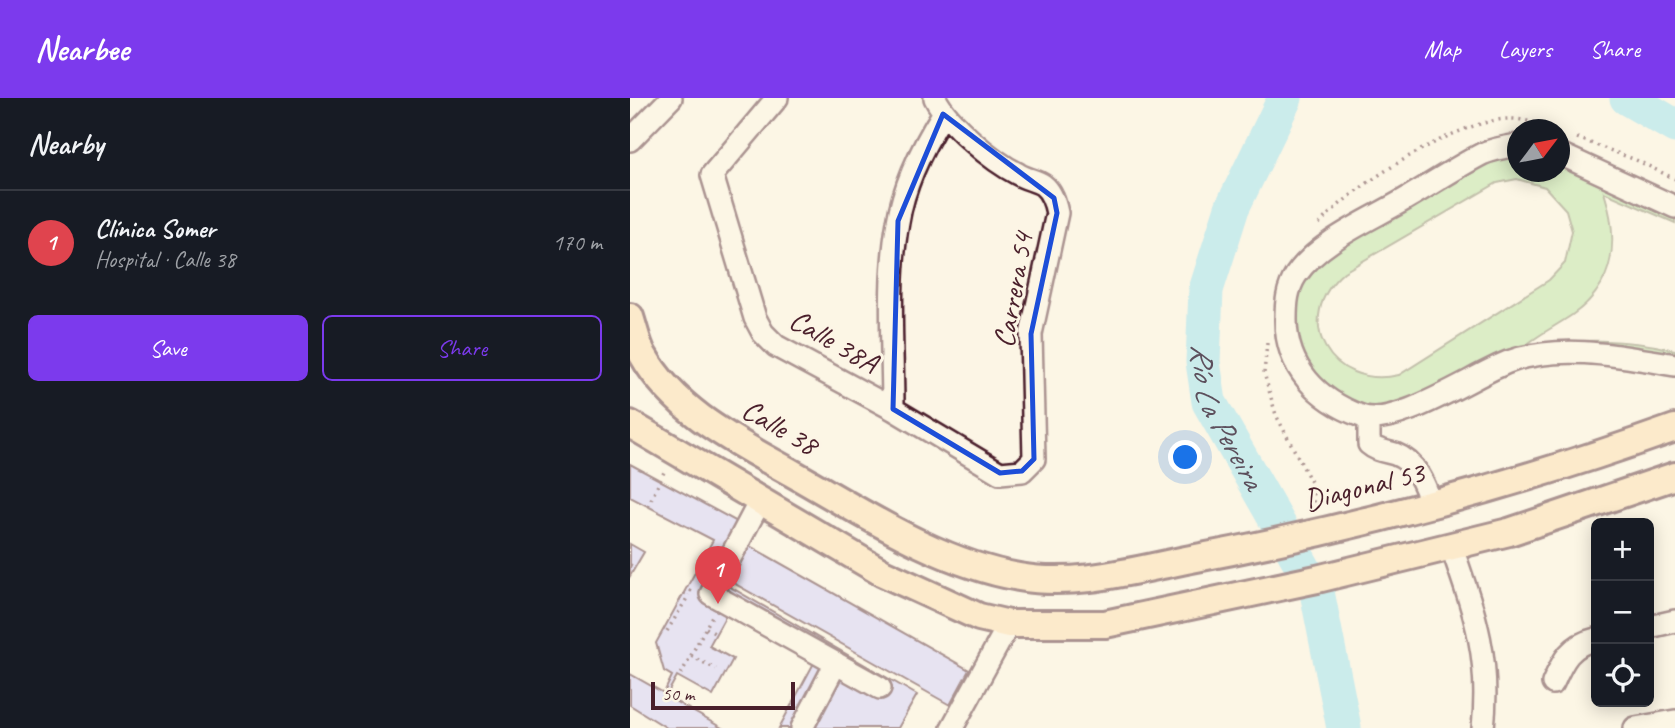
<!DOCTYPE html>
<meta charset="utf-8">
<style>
:root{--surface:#171b24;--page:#242831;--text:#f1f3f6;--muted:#9ea1a6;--line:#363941;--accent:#7c3aed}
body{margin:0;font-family:Caveat,sans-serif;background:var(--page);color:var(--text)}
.controls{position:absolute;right:21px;bottom:21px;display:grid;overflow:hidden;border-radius:10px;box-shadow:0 4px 18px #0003}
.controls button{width:63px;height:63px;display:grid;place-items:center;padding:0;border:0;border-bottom:2px solid var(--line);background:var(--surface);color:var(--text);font:35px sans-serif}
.compass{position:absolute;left:877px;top:21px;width:63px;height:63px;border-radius:50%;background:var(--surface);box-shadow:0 4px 18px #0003;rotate:58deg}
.scale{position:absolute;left:21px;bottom:18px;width:144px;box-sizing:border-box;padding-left:7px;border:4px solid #4a1f2b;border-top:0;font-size:19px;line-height:24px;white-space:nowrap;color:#4a1f2b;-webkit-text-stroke:5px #fcf5e5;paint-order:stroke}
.you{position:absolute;left:556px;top:360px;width:24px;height:24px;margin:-18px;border:5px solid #fff;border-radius:50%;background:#1a73e8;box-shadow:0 0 0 10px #1a73e833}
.badge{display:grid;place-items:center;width:46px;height:46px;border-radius:50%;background:var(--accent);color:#fff;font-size:23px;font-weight:700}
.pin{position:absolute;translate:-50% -58px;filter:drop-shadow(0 2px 4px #0008)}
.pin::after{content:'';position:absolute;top:37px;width:24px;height:21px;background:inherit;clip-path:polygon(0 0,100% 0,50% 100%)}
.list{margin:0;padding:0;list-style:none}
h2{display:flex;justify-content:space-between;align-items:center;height:91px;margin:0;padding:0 28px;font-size:30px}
h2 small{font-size:23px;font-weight:400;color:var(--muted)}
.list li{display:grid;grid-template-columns:46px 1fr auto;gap:21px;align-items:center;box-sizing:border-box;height:105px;padding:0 28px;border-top:2px solid var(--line)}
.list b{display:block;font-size:26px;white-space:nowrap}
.list p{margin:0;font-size:23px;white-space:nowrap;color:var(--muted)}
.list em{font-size:23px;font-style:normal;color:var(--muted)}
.actions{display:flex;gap:14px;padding:21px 28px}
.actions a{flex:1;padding:16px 0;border:2px solid var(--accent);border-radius:10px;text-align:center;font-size:24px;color:var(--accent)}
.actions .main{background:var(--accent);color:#fff}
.icon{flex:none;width:38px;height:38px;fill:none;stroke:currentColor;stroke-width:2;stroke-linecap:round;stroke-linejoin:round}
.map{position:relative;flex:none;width:1045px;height:630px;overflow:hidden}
header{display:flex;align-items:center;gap:42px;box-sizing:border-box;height:98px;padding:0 35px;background:var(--accent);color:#fff}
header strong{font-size:33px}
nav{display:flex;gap:38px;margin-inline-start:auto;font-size:24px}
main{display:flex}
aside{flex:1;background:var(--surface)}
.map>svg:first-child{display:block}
.green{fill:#b5e2a0;stroke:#808066;stroke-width:2;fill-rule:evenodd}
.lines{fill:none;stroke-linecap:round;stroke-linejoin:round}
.river{stroke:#91dff1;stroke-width:35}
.building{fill:#ceccff;stroke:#4a1f2b;stroke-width:2}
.minor-casing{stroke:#4a1f2b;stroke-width:26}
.major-casing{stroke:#4a1f2b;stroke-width:32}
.path{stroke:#4a1f2b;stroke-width:3.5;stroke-dasharray:2 5;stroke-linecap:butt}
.minor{stroke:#fcf5e5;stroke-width:21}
.major{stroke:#fddcac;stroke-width:26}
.marked{fill:none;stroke:#1d4ed8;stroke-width:5;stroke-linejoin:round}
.labels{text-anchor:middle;stroke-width:6;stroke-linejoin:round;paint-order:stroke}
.street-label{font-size:30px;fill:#4a1f2b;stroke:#fcf5e5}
.water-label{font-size:32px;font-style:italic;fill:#5c4f5c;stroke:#fcf5e5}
</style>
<header>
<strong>Nearbee</strong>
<nav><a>Map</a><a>Layers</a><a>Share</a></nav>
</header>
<main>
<aside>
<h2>Nearby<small></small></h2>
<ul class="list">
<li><span class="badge" style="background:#e0444e">1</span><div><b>Clínica Somer</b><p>Hospital · Calle 38</p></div><em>170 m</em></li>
</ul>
<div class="actions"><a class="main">Save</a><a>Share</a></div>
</aside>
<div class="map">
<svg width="1045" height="630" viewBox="0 0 1045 630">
<rect width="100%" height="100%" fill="#fcf5e5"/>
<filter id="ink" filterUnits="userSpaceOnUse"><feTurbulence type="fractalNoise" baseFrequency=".0143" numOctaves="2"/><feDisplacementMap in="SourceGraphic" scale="14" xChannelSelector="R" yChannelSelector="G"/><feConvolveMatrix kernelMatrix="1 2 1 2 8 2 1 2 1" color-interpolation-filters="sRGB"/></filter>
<g filter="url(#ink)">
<!-- green -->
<path class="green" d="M887 40 888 74H930V50L1045 102V125L974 94C989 141 987 186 942 217 927 227 910 236 896 247 947 241 995 240 1045 252V274C999 263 942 257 895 269 844 282 793 305 743 324L654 261 673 154ZM887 81 915 89 936 112 942 133 935 165 919 182 769 277C701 293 659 221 714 174L867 85Z"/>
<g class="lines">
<!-- river -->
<g class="river">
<path id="s1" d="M655 0 602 110 576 192 573 264 579 304 687 494 714 630"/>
<path d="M997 0 1045 28"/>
</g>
</g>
<!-- building -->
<path class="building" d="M0 366 124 433 97 487 287 597 268 630H149L184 565 96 517 79 548 103 561 83 598 47 578 36 598 92 630H37L0 607V576L34 595 42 578 34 573 26 545 83 442 0 399Z
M0 446 14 454 0 478Z
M120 448 339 572 320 607 100 483Z"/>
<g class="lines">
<defs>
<path id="minor" d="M147 0 82 77 125 220 133 235 146 248 263 311 370 375 392 373 404 361 401 236 427 115C425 105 422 94 413 87 406 82 395 81 388 76 362 63 318 26 305 0
M0 42 41 0
M888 47C875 49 863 51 852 56 827 69 803 85 779 99 743 121 691 141 666 177 657 191 656 205 656 222 656 270 688 302 731 318 765 331 844 277 878 264 930 245 992 258 1045 267
M930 56 1045 109
M263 311C263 250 257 184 268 124 274 86 293 48 313 16
M739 321V346C747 353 755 353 765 356 786 364 795 386 801 406
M130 403 81 496 250 590
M821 447C844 514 861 558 853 630
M1019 529 1045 523
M923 585C933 562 940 547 966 541
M172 630 206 565
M322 630 379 526
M1005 630 1045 623"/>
<path id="major" d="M0 219C4 231 7 246 13 257 45 314 107 344 162 375 233 415 308 465 389 479 445 489 501 473 556 462 722 431 886 387 1045 330
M0 326 253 475 349 519 379 526H475L687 481 879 434 1045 378"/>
</defs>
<!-- minor casing -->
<use href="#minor" class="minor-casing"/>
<!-- major casing -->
<use href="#major" class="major-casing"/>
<!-- path -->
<path class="path" d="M947 40 1006 62 1045 81
M689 126C723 88 825 23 877 21 893 20 909 26 924 32
M637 245 634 275 646 317 682 386 684 412
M18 408 35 372
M0 467 5 469
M54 495 58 496 61 492
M76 530 84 535
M37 533 59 497
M61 558 86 571
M51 576 82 518"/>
<!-- minor -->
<use href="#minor" class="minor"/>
<!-- major -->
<use href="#major" class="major"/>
</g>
</g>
<!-- marked area -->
<path d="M0 0H1045V630H0ZM313 16 424 100 427 115 401 236 404 361 392 373 370 375 263 311 268 123Z" fill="#fcf5e5" fill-opacity=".55" fill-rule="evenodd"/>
<path class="marked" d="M313 16 424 100 427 115 401 236 404 361 392 373 370 375 263 311 268 123Z"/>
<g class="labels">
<!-- street labels -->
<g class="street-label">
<text transform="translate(383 192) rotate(-80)" y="10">Carrera 54</text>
<text transform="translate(204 243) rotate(30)" y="10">Calle 38A</text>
<text transform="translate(150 329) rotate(30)" y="10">Calle 38</text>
<text transform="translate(734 388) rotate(-14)" y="10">Diagonal 53</text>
</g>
<!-- water labels -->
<g class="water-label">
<text dy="11" stroke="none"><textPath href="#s1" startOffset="340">Río La Pereira</textPath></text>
</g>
</g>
</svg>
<div class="controls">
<button>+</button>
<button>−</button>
<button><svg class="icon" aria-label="locate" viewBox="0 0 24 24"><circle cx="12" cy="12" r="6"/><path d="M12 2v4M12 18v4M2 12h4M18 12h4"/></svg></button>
</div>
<svg class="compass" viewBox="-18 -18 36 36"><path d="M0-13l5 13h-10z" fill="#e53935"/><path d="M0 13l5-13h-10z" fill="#9ea1a6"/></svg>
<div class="scale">50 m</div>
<div class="you"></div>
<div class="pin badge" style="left:88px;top:506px;background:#e0444e">1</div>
</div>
</main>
